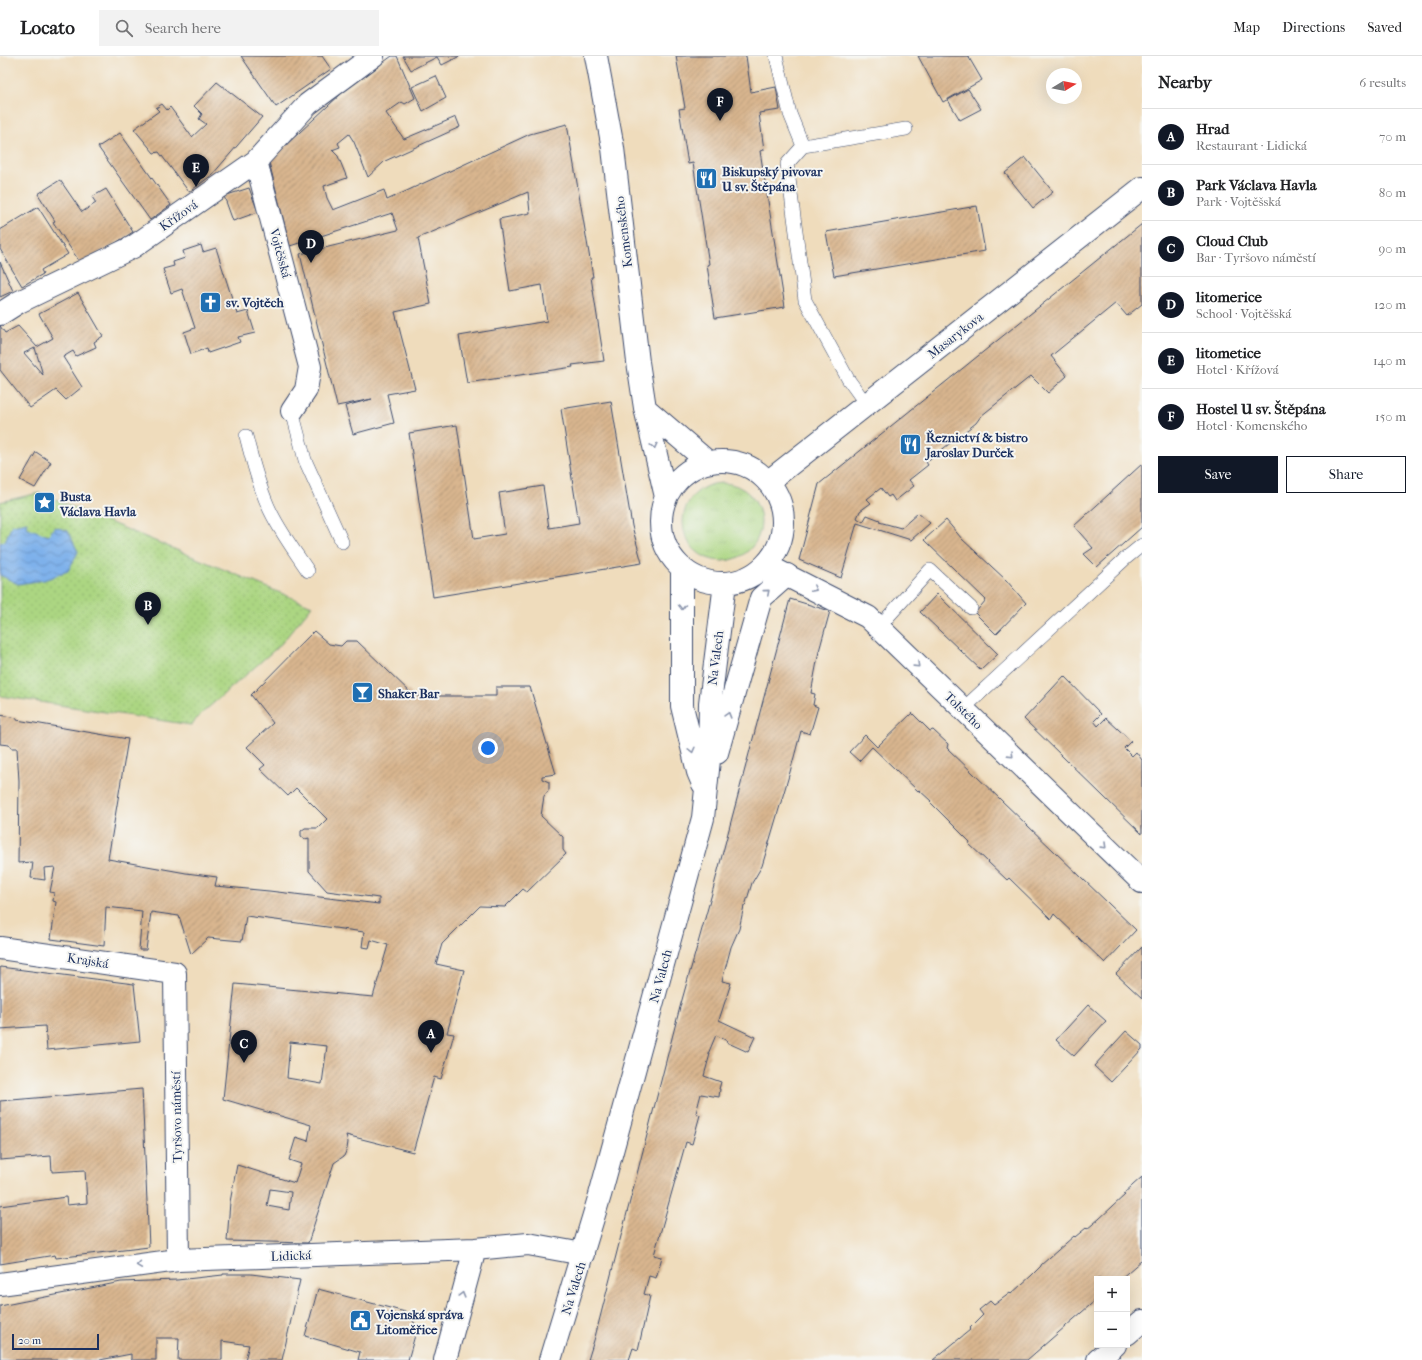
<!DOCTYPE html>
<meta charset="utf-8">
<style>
:root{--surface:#fff;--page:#f2f2f2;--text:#202124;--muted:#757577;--line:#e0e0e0;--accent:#111827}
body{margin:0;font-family:"IM FELL French Canon",serif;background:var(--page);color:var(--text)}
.controls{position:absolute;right:12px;bottom:12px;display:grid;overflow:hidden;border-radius:0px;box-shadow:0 4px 16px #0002}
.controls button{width:36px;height:36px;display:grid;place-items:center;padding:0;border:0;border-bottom:1px solid var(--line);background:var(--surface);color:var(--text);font:20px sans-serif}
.compass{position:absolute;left:1046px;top:12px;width:36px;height:36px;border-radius:50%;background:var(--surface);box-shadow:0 4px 16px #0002;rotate:80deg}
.scale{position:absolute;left:12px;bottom:10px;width:87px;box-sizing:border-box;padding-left:4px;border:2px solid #1b2f5e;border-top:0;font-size:11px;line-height:14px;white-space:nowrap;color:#1b2f5e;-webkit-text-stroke:3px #f6f6f2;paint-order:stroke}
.you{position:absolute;left:488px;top:692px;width:14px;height:14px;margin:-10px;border:3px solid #fff;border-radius:50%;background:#1a73e8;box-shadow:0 0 0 6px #1a73e833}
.badge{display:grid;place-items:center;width:26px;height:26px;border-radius:50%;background:var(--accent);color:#fff;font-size:13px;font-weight:700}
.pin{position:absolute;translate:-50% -33px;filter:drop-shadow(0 1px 2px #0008)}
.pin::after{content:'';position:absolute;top:21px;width:14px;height:12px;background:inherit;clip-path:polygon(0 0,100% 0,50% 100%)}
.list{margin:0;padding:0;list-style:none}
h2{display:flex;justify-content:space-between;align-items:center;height:52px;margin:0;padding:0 16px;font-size:17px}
h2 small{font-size:13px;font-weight:400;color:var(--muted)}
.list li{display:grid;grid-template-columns:26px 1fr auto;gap:12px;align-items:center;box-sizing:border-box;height:56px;padding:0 16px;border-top:1px solid var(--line)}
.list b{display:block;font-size:15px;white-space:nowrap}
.list p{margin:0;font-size:13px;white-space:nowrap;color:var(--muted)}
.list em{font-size:13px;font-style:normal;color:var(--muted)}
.actions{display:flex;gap:8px;padding:12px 16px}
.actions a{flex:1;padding:9px 0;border:1px solid var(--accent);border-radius:0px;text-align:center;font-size:14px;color:var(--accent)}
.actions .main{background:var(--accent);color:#fff}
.icon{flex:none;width:22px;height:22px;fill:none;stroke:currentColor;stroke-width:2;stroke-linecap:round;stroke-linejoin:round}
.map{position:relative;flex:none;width:1142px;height:1304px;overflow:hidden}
header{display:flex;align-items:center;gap:24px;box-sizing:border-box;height:56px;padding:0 20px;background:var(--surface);border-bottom:1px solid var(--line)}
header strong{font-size:19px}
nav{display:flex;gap:22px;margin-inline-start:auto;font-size:14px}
.search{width:280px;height:36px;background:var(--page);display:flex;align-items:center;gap:10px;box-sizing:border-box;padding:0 14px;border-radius:0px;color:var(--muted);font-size:15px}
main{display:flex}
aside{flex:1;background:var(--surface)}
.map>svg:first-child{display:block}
.grass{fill:url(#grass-tufts);stroke:#648270}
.park{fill:url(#park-dots);stroke:#648270}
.water{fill:url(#water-waves);stroke:#4c70a4}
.building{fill:url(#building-hatch);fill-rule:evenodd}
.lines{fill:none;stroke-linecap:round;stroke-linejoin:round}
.service-casing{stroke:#3b496c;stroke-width:14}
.minor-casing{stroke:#3b496c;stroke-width:24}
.tertiary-casing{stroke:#3b496c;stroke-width:24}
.secondary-casing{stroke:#3b496c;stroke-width:24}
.service{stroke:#fff;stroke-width:13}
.minor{stroke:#fff;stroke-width:22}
.tertiary{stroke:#fff;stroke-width:22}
.secondary{stroke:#fff;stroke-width:22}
.oneway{stroke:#8d97ae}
.labels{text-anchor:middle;stroke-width:4;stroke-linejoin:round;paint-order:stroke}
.poi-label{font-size:13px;font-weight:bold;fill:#1b2f5e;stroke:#f6f6f2;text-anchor:start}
.street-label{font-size:13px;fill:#1b2f5e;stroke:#f6f6f2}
</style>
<header>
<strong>Locato</strong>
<div class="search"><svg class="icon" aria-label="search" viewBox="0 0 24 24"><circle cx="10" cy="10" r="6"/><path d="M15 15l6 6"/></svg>Search here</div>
<nav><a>Map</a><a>Directions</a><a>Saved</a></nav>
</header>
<main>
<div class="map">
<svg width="1142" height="1304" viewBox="0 0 1142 1304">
<defs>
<pattern id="grass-tufts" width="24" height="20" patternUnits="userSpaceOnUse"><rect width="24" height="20" fill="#acd682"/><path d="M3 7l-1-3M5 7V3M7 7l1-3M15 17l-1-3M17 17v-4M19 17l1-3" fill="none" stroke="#93b873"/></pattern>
<pattern id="park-dots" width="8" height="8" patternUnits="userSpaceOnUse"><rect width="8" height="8" fill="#acd682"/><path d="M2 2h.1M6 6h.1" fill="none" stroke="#93b873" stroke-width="1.8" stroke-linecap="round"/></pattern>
<pattern id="water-waves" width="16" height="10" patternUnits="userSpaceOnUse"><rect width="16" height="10" fill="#7eb1eb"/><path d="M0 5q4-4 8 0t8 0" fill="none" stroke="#6690c2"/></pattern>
<pattern id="building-hatch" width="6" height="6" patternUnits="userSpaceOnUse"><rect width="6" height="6" fill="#d9b68f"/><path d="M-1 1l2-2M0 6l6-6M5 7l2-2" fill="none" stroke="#af9478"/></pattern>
</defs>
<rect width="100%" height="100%" fill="#f6f6f2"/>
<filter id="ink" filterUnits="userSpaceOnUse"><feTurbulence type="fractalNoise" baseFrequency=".025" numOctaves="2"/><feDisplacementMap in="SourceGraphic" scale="8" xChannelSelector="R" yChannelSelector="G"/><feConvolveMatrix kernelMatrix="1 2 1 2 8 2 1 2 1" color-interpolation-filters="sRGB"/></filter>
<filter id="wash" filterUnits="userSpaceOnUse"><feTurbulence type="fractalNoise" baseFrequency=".012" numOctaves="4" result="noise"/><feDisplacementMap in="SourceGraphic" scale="16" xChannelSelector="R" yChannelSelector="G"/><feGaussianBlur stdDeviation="0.9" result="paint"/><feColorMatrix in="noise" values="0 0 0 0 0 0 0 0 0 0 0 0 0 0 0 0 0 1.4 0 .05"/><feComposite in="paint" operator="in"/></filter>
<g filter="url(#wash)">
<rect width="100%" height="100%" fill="#efdcbc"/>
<!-- grass -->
<path class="grass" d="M683 466a39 39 0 1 1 78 0a39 39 0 1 1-78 0Z"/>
<!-- park -->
<path class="park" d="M39 437 312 550 280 589 201 658 191 669 0 640V446Z"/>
<!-- water -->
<path class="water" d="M27 466 26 471 48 480 55 471 68 475 78 496 68 515 44 524 18 528 0 519V487L5 485 12 469Z"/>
<g id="blocks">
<!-- building -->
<path class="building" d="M241 0H322L331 13 276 51Z
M392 0H397L415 42 405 48 402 46 386 57 404 83 456 61 460 71 385 105 368 121 354 86 349 78 338 87 340 91 332 94 338 100 347 122 324 130 327 142 333 154 384 134 387 144 530 78 567 68 593 221H591L604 305 572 309 573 311 467 327 459 280 547 265 542 229 510 235 499 163 530 157 528 136 418 182 431 248 395 256 415 333 387 338 394 367 353 378 345 350 372 343 337 350 300 198 398 174 392 157 290 190 269 106 270 104 343 36Z
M403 0H460L442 9 437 1 411 14Z
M676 0H746L751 36 776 31 780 54 759 57 764 94 760 95 785 251 715 262 707 209 709 208 693 107 688 108 679 53 685 52Z
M918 0H968L982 24 943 46Z
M436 20 446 42 423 55 412 31Z
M217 26 262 61 212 119 189 136 159 96 154 97 134 73 159 55 156 52 162 48 167 54 170 51 192 81 206 68 199 63 202 58 194 50Z
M968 33 981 53 960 64 948 44Z
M120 77 171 149 150 164 98 91Z
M1025 101 1053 136 1033 152 1005 117Z
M60 124 82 156 96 147 92 141 106 133 133 176 106 193 81 208 53 166 55 165 38 138Z
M249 132 258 156 233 165 224 140Z
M977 150 985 195 834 220 826 176Z
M38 151 68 198 41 214 43 218 22 230 0 193V174Z
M1142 168V248L1127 260 1116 247 1051 300 1067 320 1048 337 1031 320 981 360 976 367 926 406 928 409 909 424 914 430 895 445 891 439 888 441 881 432 867 443 871 447 860 455 857 462 863 466 867 459 880 464 879 466 901 472 918 457 930 467 911 484 857 467 841 522 799 504 819 428Z
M201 189 203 196 216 192 237 258 248 255 255 277 238 281 240 286 208 297 207 292 191 298 184 276 195 272 182 233 171 237 163 213 174 210 173 206 185 202 183 195Z
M0 206 13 235 0 241Z
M78 237 103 280 94 286 96 291 76 300 73 295 63 301 82 331 66 344 56 334 30 352 0 314V270L5 277 18 270 37 291 53 282 39 258ZM35 292 43 319 24 297Z
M611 345 632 470 642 507 433 541 409 377 457 369 474 483 505 478 499 437 543 430 549 472 579 467 561 353Z
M36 396 51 406 35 432 20 424Z
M1142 408V471L1097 511 1084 498 1093 492 1074 470Z
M946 464 962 483 1006 524 1026 547 996 578 975 557 986 544 924 484Z
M937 538 998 598 981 614 920 556Z
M790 543 830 555 819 595 811 637 815 638 813 649 818 651 810 678 801 675 790 716 762 810 752 827 745 850H744L739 873 731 891 722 925 731 927 719 964 755 981 748 996 726 986 727 985 716 979 708 998H710L704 1020 721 1026 719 1033H720L719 1041 701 1038 696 1057 700 1059 692 1088 686 1086 654 1199 662 1201 656 1222 649 1220 644 1238 650 1240 638 1294 633 1292 629 1304H588L595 1281 680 951 711 841Z
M314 575 329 588 341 590 346 585H357L414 640H496V631H530L556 718 542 720V723L549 726V734L544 740 541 760 563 781V794L566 798 527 836 523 833 505 851 480 850 442 888 436 908 464 914 447 977 454 978 441 1023 434 1021 413 1096 346 1079 348 1086 347 1093 344 1100 334 1107 308 1187 227 1185 230 1146 237 1109 295 1127 301 1108 289 1104 296 1081 308 1085 311 1069 223 1043 235 928 373 941 388 889 371 884 369 892 362 891 364 876 246 860 242 885 208 882 191 898 179 860 151 856 146 894H139L142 855 106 851 104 890 51 883 56 846 53 845 54 837 50 836 55 811 44 812 45 824 31 822 33 806 18 807 19 725 17 692H11L9 689 0 688V659L17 662V664L128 683 108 803 186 817 217 821 215 830 269 835 379 848V842L327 835 309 815V782L305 783 301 780V775L305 772H318L327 763 296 732 288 740 260 713 265 709 247 691 273 667 251 639ZM290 986 327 990 322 1028 287 1022ZM270 1133 291 1136 289 1154 267 1150Z
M1064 620 1101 658 1094 665 1098 670 1106 662 1131 685 1124 692 1132 700 1136 696 1142 704V778L1024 663Z
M912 657 930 675 933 674 948 688 947 692 1136 874 1105 907 1054 858 1051 863 1009 822 1007 824 969 788 970 786 930 746 931 745 919 734 918 735 872 691 859 705 849 696 865 679 877 691Z
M1142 891V942L1116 918Z
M0 911 134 928 140 985 47 994 45 970 0 973Z
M1088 949 1106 965 1074 1000 1056 984Z
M1126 975 1142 989V993L1111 1026 1094 1010Z
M142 1033 149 1191 56 1202 55 1199 0 1208V1150L66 1141 67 1149 87 1147 85 1114 52 1116 51 1100 0 1104V1045Z
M1142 1121V1204L1120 1223H1097V1243L1027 1304H933L970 1274 969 1273 983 1259 979 1254 990 1245 994 1249 1010 1237 1011 1238 1031 1220 1041 1210V1209L1074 1180 1075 1181 1086 1172 1087 1173 1099 1163 1125 1139 1123 1138Z
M223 1218H251L300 1224 282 1304H245L249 1289 222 1285V1304H178L179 1282H156V1304H131V1298L100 1304H0V1250L121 1226 177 1224 223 1219Z
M318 1233 409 1257 417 1272 408 1304H358L360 1296 305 1280Z"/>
</g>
</g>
<g filter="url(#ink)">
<use href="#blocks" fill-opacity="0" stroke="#3b496c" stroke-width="1"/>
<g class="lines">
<defs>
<path id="service" d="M776 0 790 58 803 90
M866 348 848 323 805 244 787 108 803 90 906 73
M292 355 305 404 342 486
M246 380C252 404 258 427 268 450 278 473 294 494 308 515
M878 572 930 514 971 552
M963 653 1126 502 1142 489"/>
<path id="minor" d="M256 105 310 311 306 334 292 355
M0 258 19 246 133 191 256 105 308 48 373 0
M766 509 868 561 1142 826
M0 892 175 917 178 1204
M0 1228 178 1204 475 1193 528 1188 583 1198
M1127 1278 1142 1265
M445 1304 475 1193
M1098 1304 1115 1289"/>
<path id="tertiary" d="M769 425 1142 132"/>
<path id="secondary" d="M596 0 613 92 638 306 645 352 666 441
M645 352 708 406
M661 466a61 61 0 1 1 122 0a61 61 0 1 1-122 0Z
M682 512V650L698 716 703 728
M717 697 761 542 787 519
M550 1304 600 1139 703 762 709 704 710 647 725 527"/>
</defs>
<!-- service casing -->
<use href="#service" class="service-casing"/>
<!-- minor casing -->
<use href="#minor" class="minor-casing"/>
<!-- tertiary casing -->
<use href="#tertiary" class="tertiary-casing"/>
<!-- secondary casing -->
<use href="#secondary" class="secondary-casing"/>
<!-- service -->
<use href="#service" class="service"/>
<!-- minor -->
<use href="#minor" class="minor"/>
<!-- tertiary -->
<use href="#tertiary" class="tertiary"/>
<!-- secondary -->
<use href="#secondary" class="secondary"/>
</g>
<!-- one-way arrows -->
<defs><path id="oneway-chevron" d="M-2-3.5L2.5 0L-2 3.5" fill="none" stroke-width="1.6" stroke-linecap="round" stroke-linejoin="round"/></defs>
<g class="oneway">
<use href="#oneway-chevron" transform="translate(654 390) rotate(76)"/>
<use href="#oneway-chevron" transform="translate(814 533) rotate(27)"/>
<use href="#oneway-chevron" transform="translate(767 536) rotate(-41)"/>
<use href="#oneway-chevron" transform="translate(682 551) rotate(90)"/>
<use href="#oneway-chevron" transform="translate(917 609) rotate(44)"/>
<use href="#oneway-chevron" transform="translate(728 659) rotate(-74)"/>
<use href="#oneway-chevron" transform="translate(692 694) rotate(76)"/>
<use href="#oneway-chevron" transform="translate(1011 699) rotate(44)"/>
<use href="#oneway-chevron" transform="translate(1104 790) rotate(44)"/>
<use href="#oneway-chevron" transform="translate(139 1209) rotate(172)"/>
<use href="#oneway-chevron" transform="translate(462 1239) rotate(-75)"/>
</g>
</g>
<!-- icons -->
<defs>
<symbol id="restaurant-square" viewBox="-11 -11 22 22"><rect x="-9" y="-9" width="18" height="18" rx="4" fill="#1f6fb2" stroke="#f6f6f2"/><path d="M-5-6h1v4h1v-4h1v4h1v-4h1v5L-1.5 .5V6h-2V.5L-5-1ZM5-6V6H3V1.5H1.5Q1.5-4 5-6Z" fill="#fff"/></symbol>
<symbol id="church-square" viewBox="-11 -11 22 22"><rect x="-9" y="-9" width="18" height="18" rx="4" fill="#1f6fb2" stroke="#f6f6f2"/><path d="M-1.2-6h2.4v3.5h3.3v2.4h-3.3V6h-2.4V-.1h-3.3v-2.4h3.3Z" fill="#fff"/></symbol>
<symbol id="sight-square" viewBox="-11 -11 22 22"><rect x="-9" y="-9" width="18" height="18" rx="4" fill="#1f6fb2" stroke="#f6f6f2"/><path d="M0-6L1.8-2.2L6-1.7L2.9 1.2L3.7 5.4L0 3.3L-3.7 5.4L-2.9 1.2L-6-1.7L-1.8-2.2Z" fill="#fff"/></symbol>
<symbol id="bar-square" viewBox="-11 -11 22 22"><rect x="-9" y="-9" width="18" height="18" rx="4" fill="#1f6fb2" stroke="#f6f6f2"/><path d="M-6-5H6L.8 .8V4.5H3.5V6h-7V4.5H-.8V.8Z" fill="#fff"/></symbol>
<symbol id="civic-square" viewBox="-11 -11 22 22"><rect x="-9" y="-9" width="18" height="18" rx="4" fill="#1f6fb2" stroke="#f6f6f2"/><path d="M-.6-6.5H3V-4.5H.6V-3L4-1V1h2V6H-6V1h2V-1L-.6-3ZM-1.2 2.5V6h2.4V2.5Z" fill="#fff"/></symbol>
</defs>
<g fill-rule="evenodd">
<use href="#restaurant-square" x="694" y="110" width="25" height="25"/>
<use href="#church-square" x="198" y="234" width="25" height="25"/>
<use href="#restaurant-square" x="898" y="376" width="25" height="25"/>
<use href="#sight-square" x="32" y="434" width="25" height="25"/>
<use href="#bar-square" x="350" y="624" width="25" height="25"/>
<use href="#civic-square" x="348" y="1252" width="25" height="25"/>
</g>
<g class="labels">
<!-- poi labels -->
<g class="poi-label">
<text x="722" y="120">Biskupský pivovar<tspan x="722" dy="15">U sv. Štěpána</tspan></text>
<text x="226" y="251">sv. Vojtěch</text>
<text x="926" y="386">Řeznictví &amp; bistro<tspan x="926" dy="15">Jaroslav Durček</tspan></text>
<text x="60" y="445">Busta<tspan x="60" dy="15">Václava Havla</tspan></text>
<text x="378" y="642">Shaker Bar</text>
<text x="376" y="1263">Vojenská správa<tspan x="376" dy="15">Litoměřice</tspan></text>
</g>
<!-- street labels -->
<g class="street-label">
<text transform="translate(178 159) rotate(-35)" y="5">Křížová</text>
<text transform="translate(623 176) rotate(-97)" y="5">Komenského</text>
<text transform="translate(281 197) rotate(75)" y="5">Vojtěšská</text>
<text transform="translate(955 279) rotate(-38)" y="5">Masarykova</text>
<text transform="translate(715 602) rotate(-83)" y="5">Na Valech</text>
<text transform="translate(964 654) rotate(44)" y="5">Tolstého</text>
<text transform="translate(88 904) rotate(9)" y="5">Krajská</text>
<text transform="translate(660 920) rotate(-75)" y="5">Na Valech</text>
<text transform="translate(176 1061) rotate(-91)" y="5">Tyršovo náměstí</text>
<text transform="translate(291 1199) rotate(-2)" y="5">Lidická</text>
<text transform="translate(573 1232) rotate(-73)" y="5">Na Valech</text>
</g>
</g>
</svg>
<div class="controls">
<button>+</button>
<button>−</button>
</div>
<svg class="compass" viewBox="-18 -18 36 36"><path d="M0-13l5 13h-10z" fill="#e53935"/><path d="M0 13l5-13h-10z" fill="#757577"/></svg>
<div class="scale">20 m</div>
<div class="you"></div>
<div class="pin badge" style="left:431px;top:997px">A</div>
<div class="pin badge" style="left:148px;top:569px">B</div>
<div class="pin badge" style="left:244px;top:1007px">C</div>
<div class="pin badge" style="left:311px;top:207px">D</div>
<div class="pin badge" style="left:196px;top:131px">E</div>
<div class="pin badge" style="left:720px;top:65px">F</div>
</div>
<aside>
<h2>Nearby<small>6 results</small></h2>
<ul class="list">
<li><span class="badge">A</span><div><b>Hrad</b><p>Restaurant · Lidická</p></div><em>70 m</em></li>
<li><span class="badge">B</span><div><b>Park Václava Havla</b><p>Park · Vojtěšská</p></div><em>80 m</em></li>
<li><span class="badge">C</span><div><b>Cloud Club</b><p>Bar · Tyršovo náměstí</p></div><em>90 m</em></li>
<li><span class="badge">D</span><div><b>litomerice</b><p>School · Vojtěšská</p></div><em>120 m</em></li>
<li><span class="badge">E</span><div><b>litometice</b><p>Hotel · Křížová</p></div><em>140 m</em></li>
<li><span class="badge">F</span><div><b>Hostel U sv. Štěpána</b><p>Hotel · Komenského</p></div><em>150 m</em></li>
</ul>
<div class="actions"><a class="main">Save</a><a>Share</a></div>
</aside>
</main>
